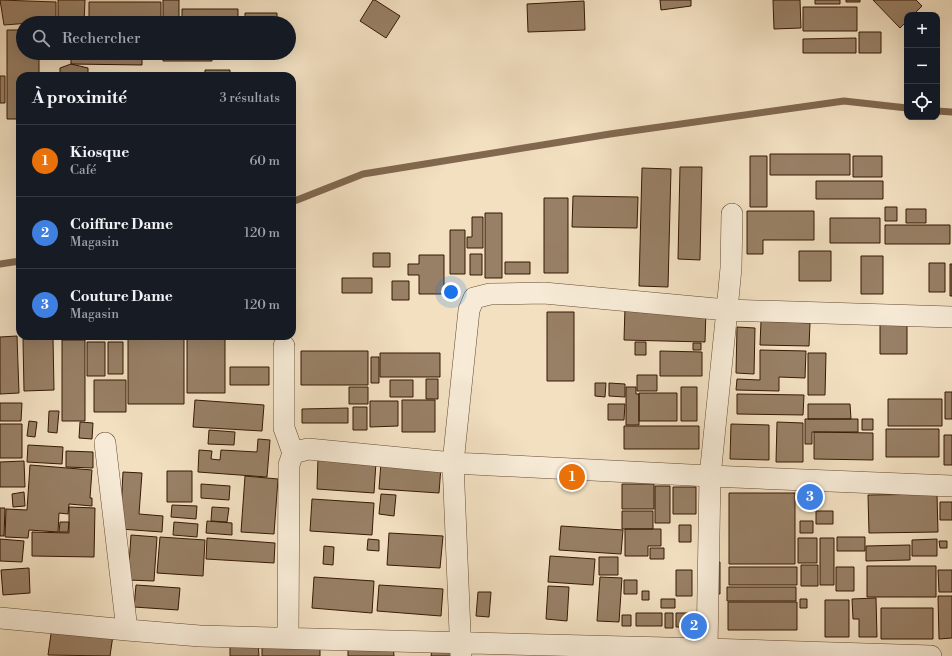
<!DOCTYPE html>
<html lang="fr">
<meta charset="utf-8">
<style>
:root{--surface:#171b24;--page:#20242c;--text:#f1f3f6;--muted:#9ea1a6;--line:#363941;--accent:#c59692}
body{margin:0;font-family:"Libre Bodoni",serif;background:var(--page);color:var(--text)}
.controls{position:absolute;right:12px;top:12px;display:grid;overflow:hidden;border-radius:8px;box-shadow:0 4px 16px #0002}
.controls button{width:36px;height:36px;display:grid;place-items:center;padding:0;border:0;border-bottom:1px solid var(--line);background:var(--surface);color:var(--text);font:20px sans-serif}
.you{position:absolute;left:451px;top:292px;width:14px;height:14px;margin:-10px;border:3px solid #fff;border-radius:50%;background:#1a73e8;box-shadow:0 0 0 6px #1a73e833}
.badge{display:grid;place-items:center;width:26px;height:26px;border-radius:50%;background:var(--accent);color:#fff;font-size:13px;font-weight:700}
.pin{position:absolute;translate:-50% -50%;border:2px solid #fff;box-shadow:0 1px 4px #0006}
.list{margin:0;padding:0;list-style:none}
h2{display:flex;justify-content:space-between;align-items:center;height:52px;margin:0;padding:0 16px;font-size:17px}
h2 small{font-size:13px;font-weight:400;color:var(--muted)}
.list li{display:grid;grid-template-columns:26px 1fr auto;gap:12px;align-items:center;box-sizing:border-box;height:72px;padding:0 16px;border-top:1px solid var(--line)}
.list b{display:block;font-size:15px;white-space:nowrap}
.list p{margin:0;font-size:13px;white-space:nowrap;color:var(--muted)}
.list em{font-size:13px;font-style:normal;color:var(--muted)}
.icon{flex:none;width:22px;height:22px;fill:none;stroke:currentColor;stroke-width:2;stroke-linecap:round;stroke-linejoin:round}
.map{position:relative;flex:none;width:952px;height:656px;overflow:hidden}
.search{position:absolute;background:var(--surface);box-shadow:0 4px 16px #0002;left:16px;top:16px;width:280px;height:44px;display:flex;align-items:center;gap:10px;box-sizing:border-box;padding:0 14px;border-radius:22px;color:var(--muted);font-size:15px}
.panel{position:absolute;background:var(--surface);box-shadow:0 4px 16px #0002;left:16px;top:72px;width:280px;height:268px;border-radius:12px}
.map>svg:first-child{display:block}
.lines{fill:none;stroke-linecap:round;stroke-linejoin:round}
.stream{stroke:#81684f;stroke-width:7}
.building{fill:#988066;stroke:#371904}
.minor-casing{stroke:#664b33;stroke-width:22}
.minor{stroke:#f7ebd7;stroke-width:21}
</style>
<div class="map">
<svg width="952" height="656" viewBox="0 0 952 656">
<rect width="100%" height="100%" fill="#f2e0c1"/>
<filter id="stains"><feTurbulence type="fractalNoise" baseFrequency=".005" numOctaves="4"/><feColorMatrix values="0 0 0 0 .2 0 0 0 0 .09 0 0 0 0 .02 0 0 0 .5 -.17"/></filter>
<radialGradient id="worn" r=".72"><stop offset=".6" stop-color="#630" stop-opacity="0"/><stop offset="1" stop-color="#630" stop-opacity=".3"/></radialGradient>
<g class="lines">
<!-- stream -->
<path class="stream" d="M937 111 952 112
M292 201 297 200 363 174 610 134 844 101 907 108
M0 264 20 261"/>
</g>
<!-- building -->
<path class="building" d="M0 0 56 2V21L4 25Z
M58 0H85L84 23 58 22Z
M163 0H179V23H163Z
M373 0H375L400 16 386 38 360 21Z
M660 0H691V6L661 10Z
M773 0H800L801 28 774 29Z
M815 0H840V4H815Z
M846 0H860V2H846Z
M873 0H916L922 6 913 15H907V21L900 28Z
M584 1 585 30 528 32 527 4Z
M89 2H161V23H89Z
M803 7H857V31H803Z
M182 9H238V23H182Z
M245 13H277V23H245Z
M7 30H23V53H39V76H20V119H7Z
M859 32H881V53H859Z
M856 38V53H803V39Z
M71 53H142V65L71 64Z
M163 53H212V61H163Z
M245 53H277V55H245Z
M71 64 88 68V76H60V68Z
M205 70H230V76H205Z
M159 73H190V76H159Z
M230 74H245V76H230Z
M0 76H5V103H0Z
M770 154H850V175H770Z
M750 156H767V207H750Z
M853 156H882V177H853Z
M680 167H702L700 260 678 259Z
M642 168 671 169 668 287 639 286Z
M816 181H883V199H816Z
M573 196 638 197 637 228 572 227Z
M544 198H568V273H544Z
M885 207H897V221H885Z
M906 209H926V223H906Z
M747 211H814V240H763V254H747Z
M485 213H502V278H485Z
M472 217H483V248H467V237H472Z
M830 218H880V243H830Z
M885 225H950V244H885Z
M450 230H465V274H450Z
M799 251H831V281H799Z
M373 253H390V267H373Z
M470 254H482V275H470Z
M419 255H444V294H419V275H408V264H419Z
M861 256H883V294H861Z
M505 262H530V274H505Z
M929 263H945V292H929Z
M950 264H952V296H950Z
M342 278H372V293H342Z
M392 281H409V300H392Z
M625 307 706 309 705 342 624 340Z
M547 312H574V381H547Z
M761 321 810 323 809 346 760 345Z
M880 324H907V354H880Z
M737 327 755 328 754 374 736 373Z
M17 336 19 393 0 394V337Z
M128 336H184V404H128Z
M187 336H225V393H187Z
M53 338 54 390 24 391 23 339Z
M62 340H85V421H62Z
M87 342H105V376H87Z
M108 342H123V374H108Z
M635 342H646V355H635Z
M693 343H701V350H693Z
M760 350 806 351 805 378 779 377V391L736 390 737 379 760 380Z
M301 351H368V385H301Z
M660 351 702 352V376H660Z
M380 353H440V377H380Z
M808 353H826L825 395H808Z
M371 357H379V383H371Z
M230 367H269V385H230Z
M637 375H657V391H637Z
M426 379H438V399H426Z
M94 380H126V412H94Z
M390 380H413V397H390Z
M595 383H606L605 397 595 396Z
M609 383 625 384V397L609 396Z
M349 387H368V404H349Z
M626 387H636V394H639V425H626Z
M681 387H697V421H681Z
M945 392H952V419H945Z
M639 393H677V421H639Z
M737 394 804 395 803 415 737 414Z
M888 399H942V426H888Z
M195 400 264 405 262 431 193 427Z
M402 400H435V432H402Z
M370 401H398V426L370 427Z
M0 403H22L21 421H0Z
M608 404H625L624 420H608Z
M808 404H850L851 419H808Z
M353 407H367V430H353Z
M348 408V423H302V409Z
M49 411H59L57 433 48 432Z
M805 419H858V432H812V444H805Z
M862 419H873V430H862Z
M29 421 37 422 35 437 27 436Z
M80 422 93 423 92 439 79 438Z
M777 422 803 423V462H776Z
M0 424H22V458H0Z
M731 424 769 425V460L730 459Z
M624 426H699V449H624Z
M886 429H939V457H886Z
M209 430 235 432 234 445 208 444Z
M814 432 873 433V460L814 459Z
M944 435H952V465H944Z
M258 439 270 440 267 477 198 472 199 450 212 451 211 459 220 460 221 450 257 452Z
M28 445 63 447 62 464 27 462Z
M66 451 93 452V468L66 467Z
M318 458 376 462 374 493 317 489Z
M24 461 25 487H0V462Z
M381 462 441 466 439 493 379 489Z
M30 465 92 470 90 498H92V506L69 504 68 514 59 513 58 532 29 530 28 538 5 537 6 509 27 510Z
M167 471H192V502H167Z
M123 472 142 473 139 514 163 516 162 532 120 529Z
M245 476 278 479 274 534 241 532Z
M201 484 230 486 229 500 201 498Z
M622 484H654V509H622Z
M655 486H670V523H655Z
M673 487H696V514H673Z
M24 492 25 506 13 507 12 494Z
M729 493H795V564H729Z
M381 494 396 495 394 516 379 514Z
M937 494 938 532 869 533 868 495Z
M312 499 374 503 372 535 310 531Z
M940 502H952V520H940Z
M172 505 197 506 196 519 171 517Z
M69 507 95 508 94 557 32 556V532L69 533Z
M212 507 229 508 227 522 211 521Z
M0 508H5L4 536H0Z
M622 511H653V529H622Z
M816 511H833V524H816Z
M207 521 232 523V535L206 533Z
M800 521H813V533H800Z
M60 522H69L68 532H59Z
M174 522 198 524 197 537 173 535Z
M679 525H691V542H679Z
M561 526 623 530 621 554 559 550Z
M625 529H661V546H648V556H625Z
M389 533 443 536 440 568 387 565Z
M131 535 157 537 154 581 128 580Z
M160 537 205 540 203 576 157 573Z
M837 537H865V551H837Z
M207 538 275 543 274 563 206 559Z
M798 538H817V563H798Z
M820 538H834V585H820Z
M0 539 24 541 22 562 0 561Z
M368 539 379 540V551L367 550Z
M937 539V556H912V540Z
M939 541H947V548H940Z
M910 545V560L866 561V546Z
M324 546 334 547 333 565 323 564Z
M650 548H664V559H650Z
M550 556 595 559 593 585 548 582Z
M599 557H618V575H599Z
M713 562H720V594H713Z
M801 565H818V586H801Z
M867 566H936V597H867Z
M729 567H797V585H729Z
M836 567H854V591H836Z
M29 568 30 593 3 595 1 570Z
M676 570H692V596H676Z
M938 570H952V592H939Z
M314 577 374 581 372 613 312 608Z
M600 577 622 578 619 622 597 621Z
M624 580H637V594H624Z
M136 585 180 588 178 610 134 607Z
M379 585 443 589 441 616 377 611Z
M548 586 569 587 567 621 546 619Z
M727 587H796V601H727Z
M642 591H649V600H642Z
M478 592H491L489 617 476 616Z
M938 596H952V638L939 639Z
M876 598 877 637H859V619H853L852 599Z
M661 599H675V608H661Z
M800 599H807V608H800Z
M825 600H849V637H825Z
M728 602H797V630H728Z
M881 608H933V639H881Z
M636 613H662V626H636Z
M665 613H673V628H665Z
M676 613H692V627H676Z
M622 615H631V626H622Z
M52 627 113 635 110 656 48 655Z
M230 643H258L259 656H230Z
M320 643V656H262V644Z
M393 644 394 656H348V645Z
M432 649 456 651V656H431Z"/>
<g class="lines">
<defs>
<path id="minor" d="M284 346V428L293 453
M105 443 127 630
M0 618 127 630 200 636 707 649 931 656
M288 638 289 465 293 453 308 449 453 463 710 476 952 486
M461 656 453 463 469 310 474 298 490 294 544 293 727 310 952 317
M718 656 707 649 710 476 727 310 731 268 732 214"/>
</defs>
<!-- minor casing -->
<use href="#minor" class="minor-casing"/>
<!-- minor -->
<use href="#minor" class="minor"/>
</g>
<rect width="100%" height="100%" filter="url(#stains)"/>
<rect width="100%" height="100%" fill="url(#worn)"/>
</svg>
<div class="controls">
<button>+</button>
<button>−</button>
<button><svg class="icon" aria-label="locate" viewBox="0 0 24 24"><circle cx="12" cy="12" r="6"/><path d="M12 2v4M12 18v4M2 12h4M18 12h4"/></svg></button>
</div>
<div class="you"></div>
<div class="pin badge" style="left:572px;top:477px;background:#e8710a">1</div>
<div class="pin badge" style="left:694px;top:626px;background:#3f7fe0">2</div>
<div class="pin badge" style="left:810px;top:497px;background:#3f7fe0">3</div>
<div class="search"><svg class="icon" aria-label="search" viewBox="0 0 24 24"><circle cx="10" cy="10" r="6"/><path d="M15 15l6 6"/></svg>Rechercher</div>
<section class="panel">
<h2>À proximité<small>3 résultats</small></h2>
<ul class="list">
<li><span class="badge" style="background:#e8710a">1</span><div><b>Kiosque</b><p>Café</p></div><em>60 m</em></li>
<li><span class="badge" style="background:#3f7fe0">2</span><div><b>Coiffure Dame</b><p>Magasin</p></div><em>120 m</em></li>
<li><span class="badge" style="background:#3f7fe0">3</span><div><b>Couture Dame</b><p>Magasin</p></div><em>120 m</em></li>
</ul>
</section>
</div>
